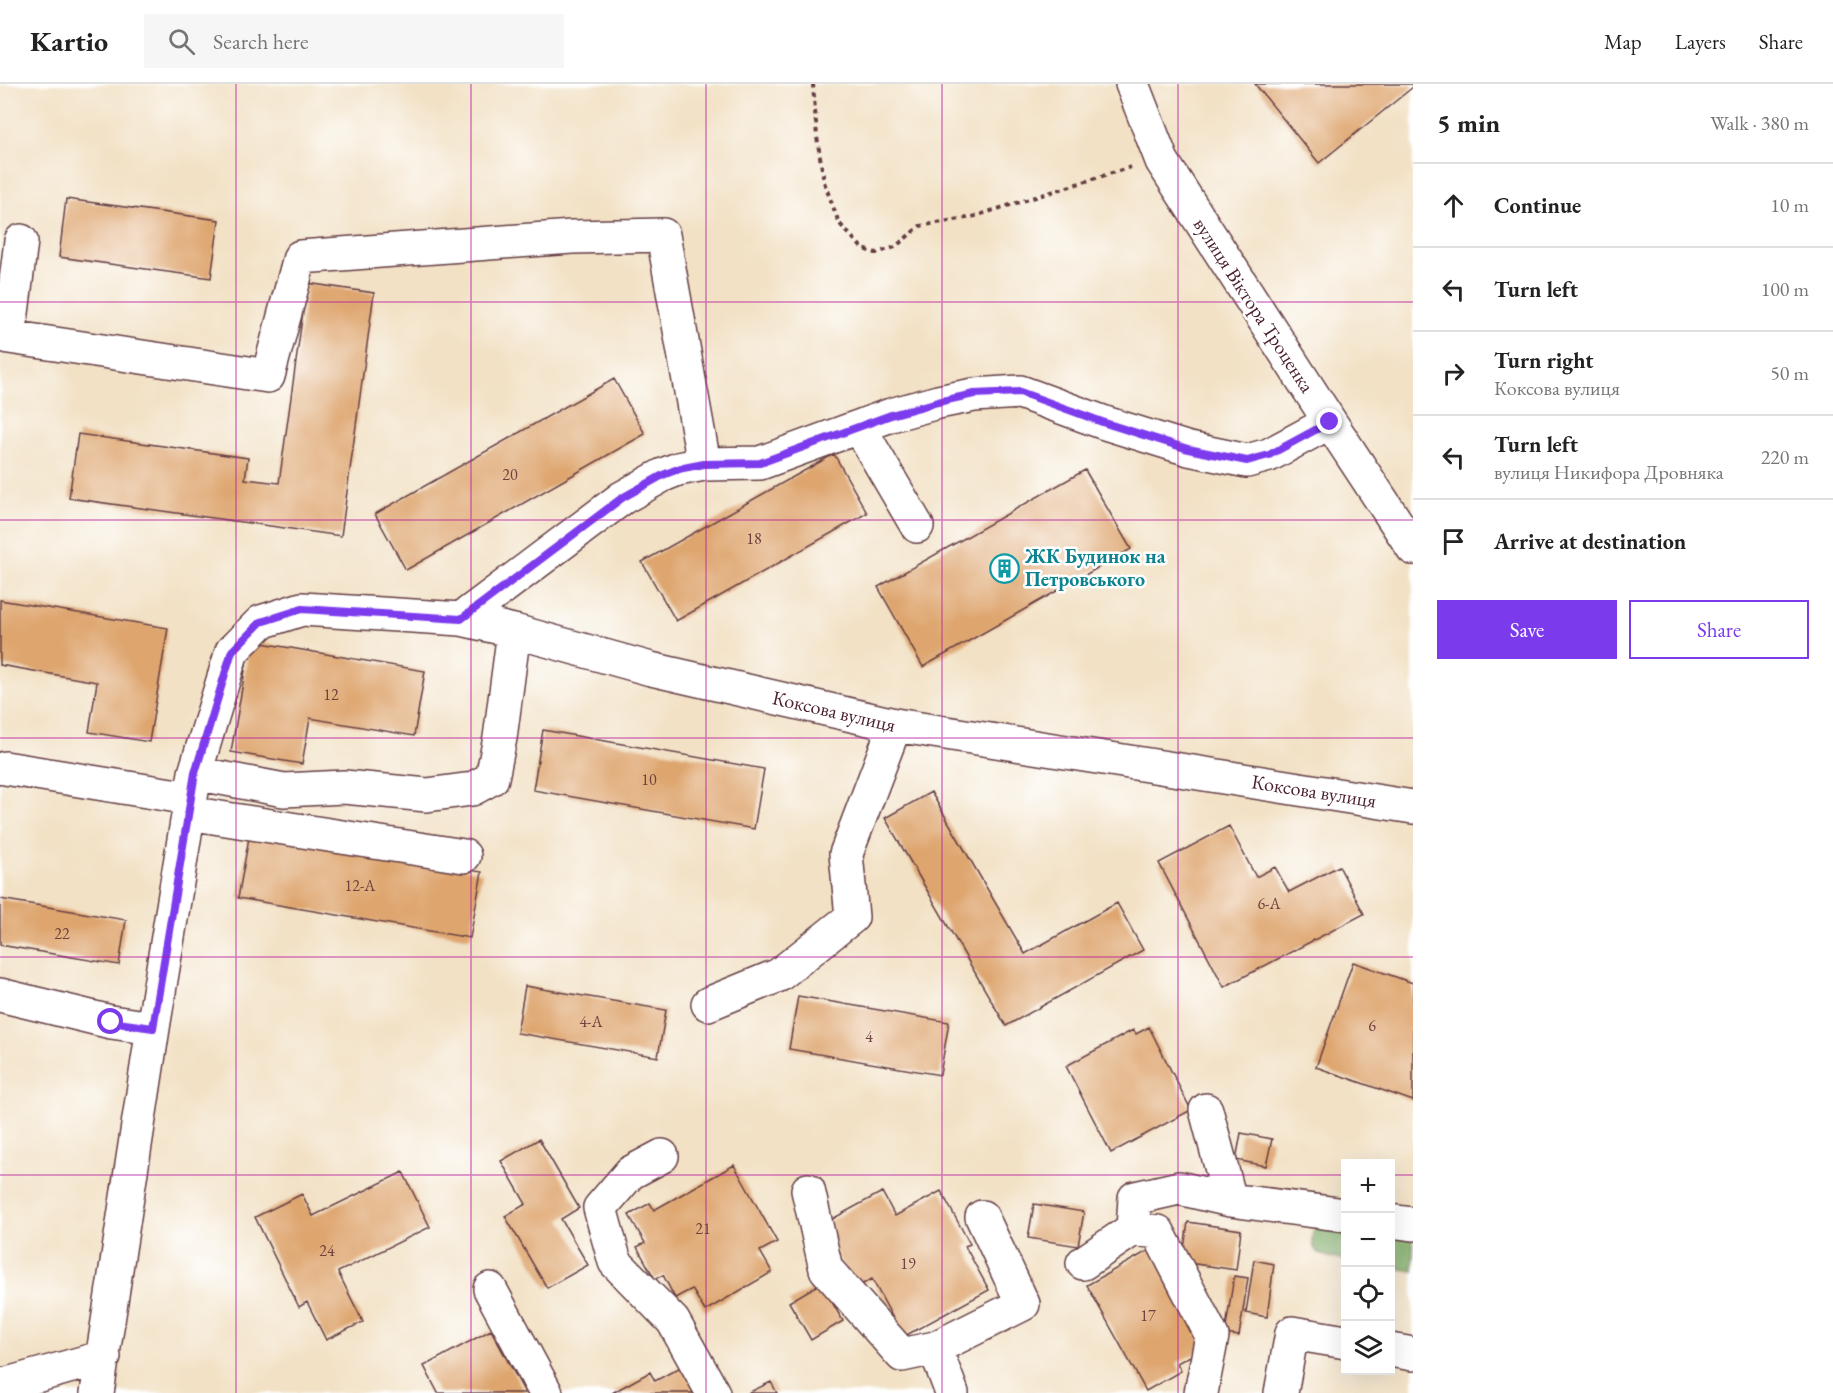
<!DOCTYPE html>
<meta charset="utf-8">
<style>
:root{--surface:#fff;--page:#f6f6f6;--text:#222;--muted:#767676;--line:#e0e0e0;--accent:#7c3aed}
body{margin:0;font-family:"EB Garamond",serif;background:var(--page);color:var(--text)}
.controls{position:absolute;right:18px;bottom:18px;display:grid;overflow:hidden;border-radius:0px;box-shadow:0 6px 24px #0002}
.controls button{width:54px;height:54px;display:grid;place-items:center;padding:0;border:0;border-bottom:2px solid var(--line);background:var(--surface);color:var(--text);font:30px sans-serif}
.stop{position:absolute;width:18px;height:18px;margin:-14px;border:4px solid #7c3aed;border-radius:50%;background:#fff}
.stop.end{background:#7c3aed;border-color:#fff;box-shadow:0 2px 6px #0008}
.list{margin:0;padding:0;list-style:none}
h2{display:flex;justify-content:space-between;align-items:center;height:78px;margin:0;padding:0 24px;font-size:26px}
h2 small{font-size:20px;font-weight:400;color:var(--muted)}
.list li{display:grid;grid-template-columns:39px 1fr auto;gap:18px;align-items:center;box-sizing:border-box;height:84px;padding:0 24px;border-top:2px solid var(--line)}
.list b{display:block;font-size:22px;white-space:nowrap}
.list p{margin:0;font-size:20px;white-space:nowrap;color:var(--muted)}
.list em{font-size:20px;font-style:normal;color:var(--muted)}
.actions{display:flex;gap:12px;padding:18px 24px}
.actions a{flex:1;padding:14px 0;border:2px solid var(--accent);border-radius:0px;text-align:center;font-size:21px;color:var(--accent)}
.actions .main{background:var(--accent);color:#fff}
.icon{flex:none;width:33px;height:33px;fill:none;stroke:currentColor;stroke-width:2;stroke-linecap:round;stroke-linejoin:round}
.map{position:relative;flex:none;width:1413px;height:1309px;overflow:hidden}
header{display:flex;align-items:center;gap:36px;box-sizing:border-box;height:84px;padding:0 30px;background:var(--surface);border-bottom:2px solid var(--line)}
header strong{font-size:28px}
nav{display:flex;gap:33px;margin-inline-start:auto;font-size:21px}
.search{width:420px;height:54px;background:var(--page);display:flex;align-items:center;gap:15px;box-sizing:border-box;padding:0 21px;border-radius:0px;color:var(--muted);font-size:22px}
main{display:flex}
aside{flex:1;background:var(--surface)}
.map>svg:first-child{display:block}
.forest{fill:#7ca962;stroke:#636446;stroke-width:1.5}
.building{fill:#dea56e}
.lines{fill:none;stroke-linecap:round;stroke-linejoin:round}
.minor-casing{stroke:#633c42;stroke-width:36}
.path{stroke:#633c42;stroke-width:4;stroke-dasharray:4.5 4.5;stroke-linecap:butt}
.minor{stroke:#fff;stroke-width:33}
.route{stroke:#7c3aed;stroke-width:8}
.grid{fill:none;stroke:#b5179e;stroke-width:1.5;stroke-opacity:0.55}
.labels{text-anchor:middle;stroke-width:5;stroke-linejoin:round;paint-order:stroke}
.number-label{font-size:16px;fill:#6f403c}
.street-label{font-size:20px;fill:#4a1f2b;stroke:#fff}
.culture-label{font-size:20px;font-weight:bold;fill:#0d838f;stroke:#fff;text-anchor:start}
</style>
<header>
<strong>Kartio</strong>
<div class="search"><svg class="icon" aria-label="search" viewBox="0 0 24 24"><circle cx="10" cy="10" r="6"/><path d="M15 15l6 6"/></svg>Search here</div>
<nav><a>Map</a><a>Layers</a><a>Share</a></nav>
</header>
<main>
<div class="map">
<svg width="1413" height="1309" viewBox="0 0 1413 1309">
<rect width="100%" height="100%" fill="#fff"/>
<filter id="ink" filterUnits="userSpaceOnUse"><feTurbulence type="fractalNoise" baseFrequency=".0167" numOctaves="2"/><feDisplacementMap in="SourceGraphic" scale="12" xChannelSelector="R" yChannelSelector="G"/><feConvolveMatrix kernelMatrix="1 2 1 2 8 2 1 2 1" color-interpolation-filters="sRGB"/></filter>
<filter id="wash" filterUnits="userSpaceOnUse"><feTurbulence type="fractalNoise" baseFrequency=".008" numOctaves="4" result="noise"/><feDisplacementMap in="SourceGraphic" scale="24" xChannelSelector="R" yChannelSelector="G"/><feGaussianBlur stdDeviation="1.35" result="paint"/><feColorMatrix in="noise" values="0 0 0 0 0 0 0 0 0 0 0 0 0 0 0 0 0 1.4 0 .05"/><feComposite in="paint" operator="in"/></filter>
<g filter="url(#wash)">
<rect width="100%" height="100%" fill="#f2e1c5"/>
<!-- forest -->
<path class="forest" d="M1345 1141V1176C1323 1173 1305 1170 1315 1142Z
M1390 1148 1413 1151V1187L1391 1183Z"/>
<g id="blocks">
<!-- building -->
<path class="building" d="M1255 0H1413V3L1319 79Z
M66 115 219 136 211 194 59 173Z
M307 199 374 209 341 452 69 414 78 350 248 374 245 395 279 399Z
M614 295 645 350 406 486 375 430Z
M834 370 867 429 676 537 642 478Z
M1085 386 1131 465 923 583 878 503Z
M0 516 168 544 149 658 89 648 97 598 0 581Z
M250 557 425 587 414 652 310 634 302 680 231 668Z
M543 646 764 685 754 745 533 706Z
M931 708 1025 870 1117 819 1143 866 1006 942 885 734Z
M1229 742 1256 793 1275 783 1289 808 1339 782 1364 830 1224 903 1159 779Z
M250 748 482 788 470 854 238 814Z
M0 815 126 836 119 881 0 861Z
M1353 878 1413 899V1017L1316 983Z
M525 902 666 926 658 973 517 949Z
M798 912 949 938 940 991 789 965Z
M1149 943 1191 1026 1111 1069 1066 982 1133 946 1136 950Z
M1241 1049 1272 1055 1266 1082 1236 1076Z
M539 1055 579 1124 561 1135 588 1181 547 1204 505 1132 526 1120 501 1077Z
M734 1081 777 1158 760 1167 772 1188 705 1227 692 1205 675 1214 663 1191 655 1195 637 1163 645 1159 629 1131 650 1119 654 1126Z
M403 1088 430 1143 338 1188 363 1238 326 1256 307 1218 299 1223 255 1133 302 1110 313 1132Z
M941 1107 970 1160 965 1162 989 1206 903 1253 872 1195 855 1204 821 1141 882 1108 895 1132Z
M1034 1120 1084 1128 1078 1162 1028 1154Z
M1188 1138 1241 1146 1236 1186 1182 1178Z
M1153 1164 1209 1262 1177 1279 1181 1287 1146 1307 1087 1201Z
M1254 1176 1274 1180 1267 1233 1246 1229Z
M1234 1192 1248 1194 1239 1252 1225 1250Z
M821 1199 843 1237 811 1256 789 1218Z
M491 1246 525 1309H438L424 1282Z
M688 1279 704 1309H612L650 1288 655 1297Z
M771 1298 777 1309H748Z"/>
</g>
</g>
<g filter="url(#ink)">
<use href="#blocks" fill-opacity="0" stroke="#633c42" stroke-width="1.5"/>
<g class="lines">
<defs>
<path id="minor" d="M1132 0 1162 77 1330 338 1413 464
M21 157 9 253 268 292 300 173 572 153 663 151 704 380
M859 343 917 442
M461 535 622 414 663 391 678 385 704 380 760 379 891 331 938 318 974 311 1020 308 1105 339 1189 365 1247 377 1269 371 1330 338
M5 684 190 714
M195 689 284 706 344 703 427 711 472 705 492 694 500 654 514 547
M188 729 464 772
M0 911 111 938 153 944
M708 920 779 891 852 833 846 770 895 641
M1206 1026 1230 1116
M662 1072 630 1089 600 1124 615 1178 673 1237 713 1309
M808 1106 826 1185 902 1271 935 1264
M1390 1137 1413 1140
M1133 1145 1158 1148 1212 1252 1201 1309
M1083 1179 1133 1145 1135 1114 1179 1104 1230 1116 1346 1131
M490 1205 546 1309
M1390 1266 1413 1270
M0 1302 104 1273
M97 1309 153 944 195 689 232 567 261 538 302 525 461 535 514 547 651 585 895 641 1413 723
M952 1309 935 1264 1023 1220 982 1133
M1281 1309 1292 1249 1346 1258"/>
</defs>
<!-- minor casing -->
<use href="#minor" class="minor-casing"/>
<!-- path -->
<path class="path" d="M813 0 817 53 824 98 839 139 863 165 876 169 895 163 920 142 972 133 1131 83"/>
<!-- minor -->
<use href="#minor" class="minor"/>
</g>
</g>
<g class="lines" filter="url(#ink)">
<!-- route -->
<path class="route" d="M111 938 153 944 195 689 232 567 261 538 302 525 461 535 622 414 663 391 678 385 704 380 760 379 891 331 938 318 974 310 1020 308 1105 339 1188 365 1247 377 1269 371 1330 338"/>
</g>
<!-- grid -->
<path class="grid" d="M236 0V1309M471 0V1309M706 0V1309M942 0V1309M1178 0V1309M0 218H1413M0 436H1413M0 654H1413M0 873H1413M0 1091H1346M1390 1091H1413"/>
<!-- icons -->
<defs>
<symbol id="building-ring" viewBox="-11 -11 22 22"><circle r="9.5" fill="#fff" stroke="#0f9aa8" stroke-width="1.5"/><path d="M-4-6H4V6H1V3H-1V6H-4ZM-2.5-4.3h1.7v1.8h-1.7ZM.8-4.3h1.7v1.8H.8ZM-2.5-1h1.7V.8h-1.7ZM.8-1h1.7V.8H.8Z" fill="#0f9aa8"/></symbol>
</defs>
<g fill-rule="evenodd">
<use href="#building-ring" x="988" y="468" width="33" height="33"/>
</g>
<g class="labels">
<!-- number labels -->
<g class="number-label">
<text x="510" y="396">20</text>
<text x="754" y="460">18</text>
<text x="331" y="616">12</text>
<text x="649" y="701">10</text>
<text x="360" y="807">12-А</text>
<text x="1269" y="825">6-А</text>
<text x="62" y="855">22</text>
<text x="591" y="943">4-А</text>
<text x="1372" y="947">6</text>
<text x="869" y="958">4</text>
<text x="703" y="1150">21</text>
<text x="327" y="1172">24</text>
<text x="908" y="1185">19</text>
<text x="1148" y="1237">17</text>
</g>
<!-- street labels -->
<g class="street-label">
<text transform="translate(1254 221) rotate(57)" y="7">вулиця Віктора Троценка</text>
<text transform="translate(834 627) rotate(13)" y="7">Коксова вулиця</text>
<text transform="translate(1314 707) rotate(9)" y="7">Коксова вулиця</text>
</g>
<!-- culture labels -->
<g class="culture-label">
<text x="1025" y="479">ЖК Будинок на<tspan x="1025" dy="23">Петровського</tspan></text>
</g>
</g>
</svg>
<div class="controls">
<button>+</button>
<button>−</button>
<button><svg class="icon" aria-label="locate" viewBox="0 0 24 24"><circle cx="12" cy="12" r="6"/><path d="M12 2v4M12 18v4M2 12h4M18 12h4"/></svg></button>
<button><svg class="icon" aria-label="layers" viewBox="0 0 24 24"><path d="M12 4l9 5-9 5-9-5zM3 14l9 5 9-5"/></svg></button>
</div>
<div class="stop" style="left:111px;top:938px"></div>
<div class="stop end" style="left:1330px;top:338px"></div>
</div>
<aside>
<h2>5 min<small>Walk · 380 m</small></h2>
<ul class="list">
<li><svg class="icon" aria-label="ahead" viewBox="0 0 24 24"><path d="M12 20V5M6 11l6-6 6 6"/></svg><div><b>Continue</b></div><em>10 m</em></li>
<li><svg class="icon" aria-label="left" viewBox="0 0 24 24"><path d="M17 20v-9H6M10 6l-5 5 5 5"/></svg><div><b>Turn left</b></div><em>100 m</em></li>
<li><svg class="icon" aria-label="right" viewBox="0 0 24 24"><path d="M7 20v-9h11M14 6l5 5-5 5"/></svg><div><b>Turn right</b><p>Коксова вулиця</p></div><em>50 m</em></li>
<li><svg class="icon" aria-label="left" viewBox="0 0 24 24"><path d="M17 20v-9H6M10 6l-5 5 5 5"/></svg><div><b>Turn left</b><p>вулиця Никифора Дровняка</p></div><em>220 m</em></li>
<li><svg class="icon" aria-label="arrive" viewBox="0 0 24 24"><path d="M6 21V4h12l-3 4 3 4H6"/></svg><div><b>Arrive at destination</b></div></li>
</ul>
<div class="actions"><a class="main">Save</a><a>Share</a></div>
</aside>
</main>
